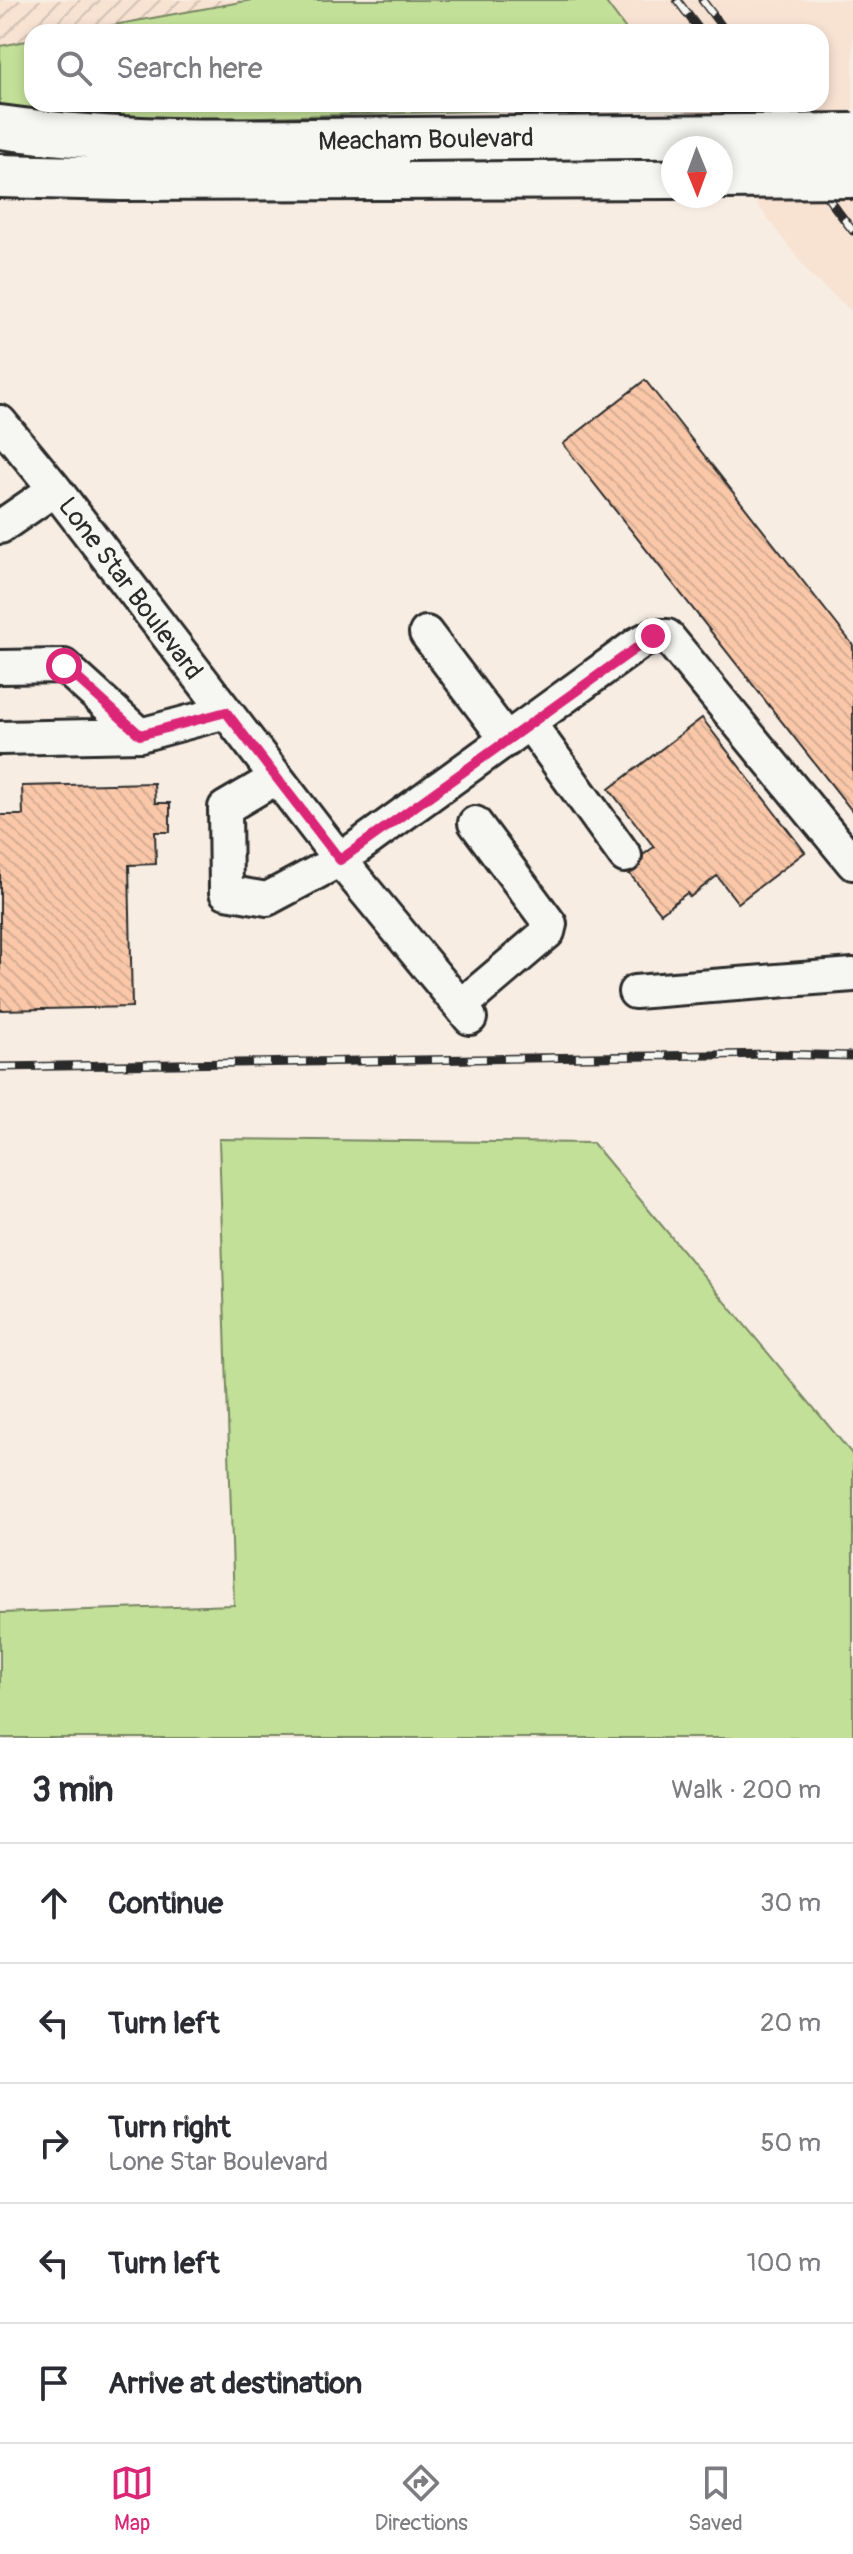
<!DOCTYPE html>
<meta charset="utf-8">
<style>
:root{--surface:#fff;--page:#f2f2f3;--text:#2b2b33;--muted:#7c7c81;--line:#e1e1e2;--accent:#db2777}
body{margin:0;font-family:Pangolin,sans-serif;background:var(--page);color:var(--text)}
.compass{position:absolute;left:661px;top:136px;width:72px;height:72px;border-radius:50%;background:var(--surface);box-shadow:0 4px 12px #0003;rotate:179deg}
.stop{position:absolute;width:24px;height:24px;margin:-18px;border:6px solid #db2777;border-radius:50%;background:#fff}
.stop.end{background:#db2777;border-color:#fff;box-shadow:0 2px 8px #0008}
.list{margin:0;padding:0;list-style:none}
h2{display:flex;justify-content:space-between;align-items:center;height:104px;margin:0;padding:0 32px;font-size:34px}
h2 small{font-size:26px;font-weight:400;color:var(--muted)}
.list li{display:grid;grid-template-columns:52px 1fr auto;gap:24px;align-items:center;box-sizing:border-box;height:120px;padding:0 32px;border-top:2px solid var(--line)}
.list b{display:block;font-size:30px;white-space:nowrap}
.list p{margin:0;font-size:26px;white-space:nowrap;color:var(--muted)}
.list em{font-size:26px;font-style:normal;color:var(--muted)}
.icon{flex:none;width:44px;height:44px;fill:none;stroke:currentColor;stroke-width:2;stroke-linecap:round;stroke-linejoin:round}
.map{position:relative;flex:none;width:853px;height:1738px;overflow:hidden}
.search{position:absolute;background:var(--surface);box-shadow:0 4px 12px #0003;left:24px;right:24px;top:24px;height:88px;display:flex;align-items:center;gap:20px;box-sizing:border-box;padding:0 28px;border-radius:24px;color:var(--muted);font-size:30px}
.sheet{height:704px;background:var(--surface)}
nav{display:flex;justify-content:space-around;align-items:center;box-sizing:border-box;height:112px;border-top:2px solid var(--line);background:var(--surface);font-size:22px;color:var(--muted)}
nav a{display:grid;justify-items:center;gap:4px}
nav .on{color:var(--accent)}
.map>svg:first-child{display:block}
.built{fill:#f8e2d2}
.industrial{fill:url(#industrial-furrows)}
.grass{fill:#c3e098;stroke:#778662;stroke-width:2}
.building{fill:url(#building-back-hatch);stroke:#2b2b2b;stroke-width:2}
.lines{fill:none;stroke-linecap:round;stroke-linejoin:round}
.minor-casing{stroke:#2b2b2b;stroke-width:38}
.major-casing{stroke:#2b2b2b;stroke-width:48}
.minor{stroke:#f6f6f2;stroke-width:32}
.major{stroke:#f6f6f2;stroke-width:42}
.rail-casing{stroke:#2b2b2b;stroke-width:9}
.rail{stroke:#f6f6f2;stroke-width:6;stroke-dasharray:18;stroke-linecap:butt}
.major-bridge-casing{stroke:#2b2b2b;stroke-width:48;stroke-linecap:butt}
.major-bridge{stroke:#f6f6f2;stroke-width:42}
.route{stroke:#db2777;stroke-width:10}
.labels{text-anchor:middle;stroke-width:8;stroke-linejoin:round;paint-order:stroke}
.street-label{font-size:26px;fill:#2b2b2b;stroke:#f6f6f2}
</style>
<div class="map">
<svg width="853" height="1738" viewBox="0 0 853 1738">
<defs>
<pattern id="industrial-furrows" width="10" height="10" patternUnits="userSpaceOnUse" patternTransform="scale(2)"><rect width="10" height="10" fill="#f8e2d2"/><path d="M-1 1l2-2M0 10L10 0M9 11l2-2" fill="none" stroke="#d5c2b4"/></pattern>
<pattern id="building-back-hatch" width="6" height="6" patternUnits="userSpaceOnUse" patternTransform="scale(2)"><rect width="6" height="6" fill="#fac8a9"/><path d="M-1 5l2 2M0 0l6 6M5-1l2 2" fill="none" stroke="#d6ac92"/></pattern>
</defs>
<rect width="100%" height="100%" fill="#f7ede3"/>
<filter id="ink" filterUnits="userSpaceOnUse"><feTurbulence type="fractalNoise" baseFrequency=".0125" numOctaves="2"/><feDisplacementMap in="SourceGraphic" scale="16" xChannelSelector="R" yChannelSelector="G"/><feConvolveMatrix kernelMatrix="1 2 1 2 8 2 1 2 1" color-interpolation-filters="sRGB"/></filter>
<g filter="url(#ink)">
<!-- built -->
<path class="built" d="M604 0H853V312L811 276 682 104H821V32H628Z"/>
<!-- industrial -->
<path class="industrial" d="M0 0H252L75 32H32V40L0 46Z"/>
<!-- grass -->
<path class="grass" d="M252 0H604L628 32H75Z
M32 40V104L682 105 121 121 0 109V46Z
M219 1139 593 1143 853 1455V1738H0V1613L234 1605Z"/>
<!-- building -->
<path class="building" d="M645 380 853 645V812L563 444Z
M702 718 805 852 738 903 717 876 690 897 687 893 661 913 625 868 654 847 609 789Z
M154 783 155 803H170V832H155L156 864 129 865 132 1007 0 1010V815H23L22 786Z"/>
<g class="lines">
<defs>
<path id="minor" d="M0 422 55 489 340 860 470 1018
M0 527 55 489
M426 633 507 740
M0 667 64 666 140 735
M530 724 625 856
M0 738 140 735 226 712
M276 778 225 808 226 892 267 899 340 860 639 643 653 636H667L853 863
M635 992 853 975
M461 1006 548 932 550 924 475 823"/>
<path id="major" d="M0 127C135 146 273 140 408 139
M0 176 121 179 673 177"/>
</defs>
<!-- minor casing -->
<use href="#minor" class="minor-casing"/>
<!-- major casing -->
<use href="#major" class="major-casing"/>
<!-- minor -->
<use href="#minor" class="minor"/>
<!-- major -->
<use href="#major" class="major"/>
<defs>
<path id="rail" d="M677 0 701 32
M702 0 726 32
M756 104 853 231
M782 104 853 197
M0 1067 773 1054 853 1056"/>
</defs>
<!-- rail casing -->
<use href="#rail" class="rail-casing"/>
<!-- rail -->
<use href="#rail" class="rail"/>
<defs>
<path id="major-bridge" d="M408 139 853 135
M721 177 853 176"/>
</defs>
<!-- major-bridge casing -->
<use href="#major-bridge" class="major-bridge-casing"/>
<!-- major-bridge -->
<use href="#major-bridge" class="major-bridge"/>
</g>
</g>
<g class="lines" filter="url(#ink)">
<!-- route -->
<path class="route" d="M64 666 140 735 226 712 340 860 653 636"/>
</g>
<g class="labels">
<!-- street labels -->
<g class="street-label">
<text transform="translate(426 139) rotate(-1)" y="9">Meacham Boulevard</text>
<text transform="translate(131 588) rotate(53)" y="9">Lone Star Boulevard</text>
</g>
</g>
</svg>
<svg class="compass" viewBox="-18 -18 36 36"><path d="M0-13l5 13h-10z" fill="#e53935"/><path d="M0 13l5-13h-10z" fill="#7c7c81"/></svg>
<div class="stop" style="left:64px;top:666px"></div>
<div class="stop end" style="left:653px;top:636px"></div>
<div class="search"><svg class="icon" aria-label="search" viewBox="0 0 24 24"><circle cx="10" cy="10" r="6"/><path d="M15 15l6 6"/></svg>Search here</div>
</div>
<section class="sheet">
<h2>3 min<small>Walk · 200 m</small></h2>
<ul class="list">
<li><svg class="icon" aria-label="ahead" viewBox="0 0 24 24"><path d="M12 20V5M6 11l6-6 6 6"/></svg><div><b>Continue</b></div><em>30 m</em></li>
<li><svg class="icon" aria-label="left" viewBox="0 0 24 24"><path d="M17 20v-9H6M10 6l-5 5 5 5"/></svg><div><b>Turn left</b></div><em>20 m</em></li>
<li><svg class="icon" aria-label="right" viewBox="0 0 24 24"><path d="M7 20v-9h11M14 6l5 5-5 5"/></svg><div><b>Turn right</b><p>Lone Star Boulevard</p></div><em>50 m</em></li>
<li><svg class="icon" aria-label="left" viewBox="0 0 24 24"><path d="M17 20v-9H6M10 6l-5 5 5 5"/></svg><div><b>Turn left</b></div><em>100 m</em></li>
<li><svg class="icon" aria-label="arrive" viewBox="0 0 24 24"><path d="M6 21V4h12l-3 4 3 4H6"/></svg><div><b>Arrive at destination</b></div></li>
</ul>
</section>
<nav>
<a class="on"><svg class="icon" aria-label="map" viewBox="0 0 24 24"><path d="M3 6l6-2 6 2 6-2v14l-6 2-6-2-6 2zM9 4v14M15 6v14"/></svg>Map</a>
<a><svg class="icon" aria-label="directions" viewBox="0 0 24 24"><path d="M12 3l9 9-9 9-9-9zM9 14v-3h6M13 9l2 2-2 2"/></svg>Directions</a>
<a><svg class="icon" aria-label="saved" viewBox="0 0 24 24"><path d="M7 4h10v16l-5-4-5 4z"/></svg>Saved</a>
</nav>
